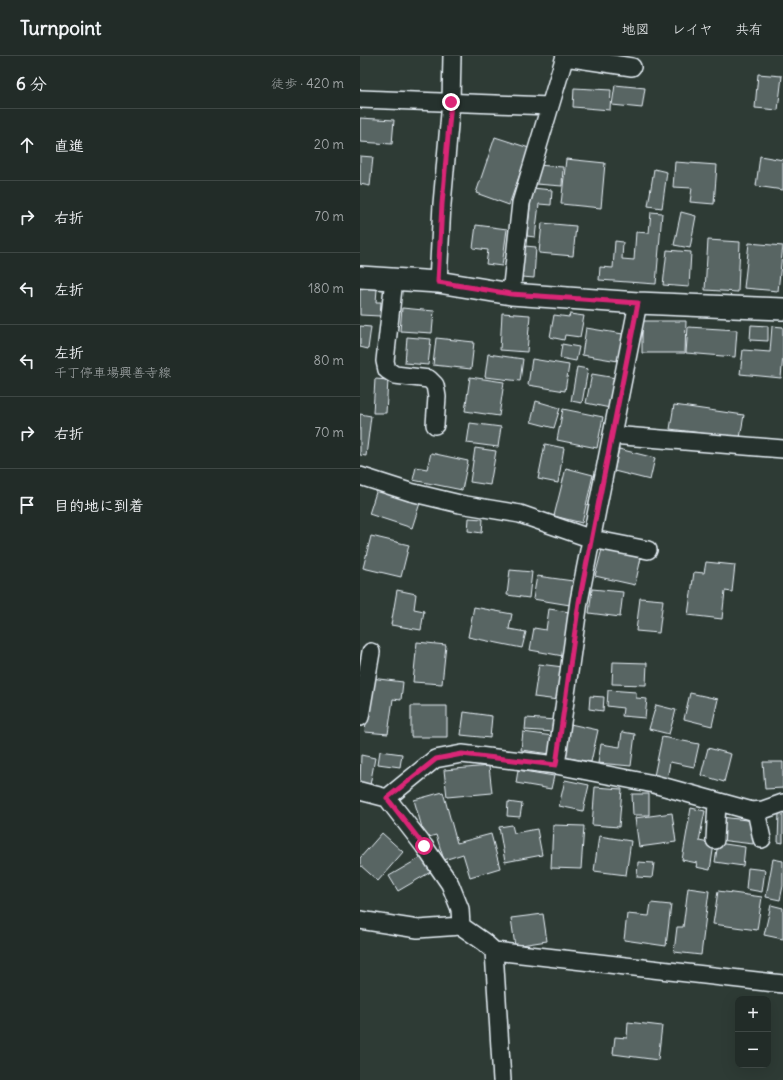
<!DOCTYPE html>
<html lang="ja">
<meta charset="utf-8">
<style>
:root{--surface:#222c28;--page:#2e3834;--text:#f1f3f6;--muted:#a2a7a8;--line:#3f4845}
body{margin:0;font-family:Delius,"Klee One",sans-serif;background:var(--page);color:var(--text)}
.controls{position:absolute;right:12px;bottom:12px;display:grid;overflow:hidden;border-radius:8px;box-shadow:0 4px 16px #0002}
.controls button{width:36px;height:36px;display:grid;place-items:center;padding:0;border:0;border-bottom:1px solid var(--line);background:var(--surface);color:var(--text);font:20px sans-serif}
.stop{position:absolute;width:12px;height:12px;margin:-9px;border:3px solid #db2777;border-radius:50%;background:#fff}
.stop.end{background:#db2777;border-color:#fff;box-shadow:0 1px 4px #0008}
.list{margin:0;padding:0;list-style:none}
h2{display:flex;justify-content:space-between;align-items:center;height:52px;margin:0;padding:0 16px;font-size:17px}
h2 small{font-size:13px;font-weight:400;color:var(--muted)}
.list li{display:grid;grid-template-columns:26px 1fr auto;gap:12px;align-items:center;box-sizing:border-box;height:72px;padding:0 16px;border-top:1px solid var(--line)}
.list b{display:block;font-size:15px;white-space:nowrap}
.list p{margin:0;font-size:13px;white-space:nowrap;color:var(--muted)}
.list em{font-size:13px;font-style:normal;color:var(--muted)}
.icon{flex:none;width:22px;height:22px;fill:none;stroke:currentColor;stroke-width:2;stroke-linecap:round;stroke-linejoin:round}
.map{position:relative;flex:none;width:423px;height:1024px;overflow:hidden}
header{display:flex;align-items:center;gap:24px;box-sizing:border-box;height:56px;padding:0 20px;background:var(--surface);border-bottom:1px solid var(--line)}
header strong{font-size:19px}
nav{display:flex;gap:22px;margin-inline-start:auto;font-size:14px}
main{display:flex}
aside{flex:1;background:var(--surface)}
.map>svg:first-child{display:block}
.building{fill:#596563;stroke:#e8f1f8}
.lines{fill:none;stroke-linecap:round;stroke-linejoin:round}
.minor-casing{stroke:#e8f1f8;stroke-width:20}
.major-casing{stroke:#e8f1f8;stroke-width:24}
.minor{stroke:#26332d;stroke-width:17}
.major{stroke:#26332d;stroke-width:21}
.route{stroke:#db2777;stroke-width:5}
</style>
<header>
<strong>Turnpoint</strong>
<nav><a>地図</a><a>レイヤ</a><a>共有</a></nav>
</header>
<main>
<aside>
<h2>6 分<small>徒歩 · 420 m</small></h2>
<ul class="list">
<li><svg class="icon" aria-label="ahead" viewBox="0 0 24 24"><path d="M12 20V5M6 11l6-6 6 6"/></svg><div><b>直進</b></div><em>20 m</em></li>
<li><svg class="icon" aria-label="right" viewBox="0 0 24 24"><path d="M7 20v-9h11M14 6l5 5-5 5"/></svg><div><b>右折</b></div><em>70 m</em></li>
<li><svg class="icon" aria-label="left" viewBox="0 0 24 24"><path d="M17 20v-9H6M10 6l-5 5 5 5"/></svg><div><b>左折</b></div><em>180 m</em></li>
<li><svg class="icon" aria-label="left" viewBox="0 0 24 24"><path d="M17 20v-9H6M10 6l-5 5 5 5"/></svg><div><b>左折</b><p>千丁停車場興善寺線</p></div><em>80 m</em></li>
<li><svg class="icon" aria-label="right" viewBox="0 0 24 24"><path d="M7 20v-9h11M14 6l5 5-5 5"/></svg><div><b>右折</b></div><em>70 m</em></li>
<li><svg class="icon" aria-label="arrive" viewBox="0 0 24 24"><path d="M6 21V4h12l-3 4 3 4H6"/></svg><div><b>目的地に到着</b></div></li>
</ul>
</aside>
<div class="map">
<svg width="423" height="1024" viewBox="0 0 423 1024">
<rect width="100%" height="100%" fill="#2e3b35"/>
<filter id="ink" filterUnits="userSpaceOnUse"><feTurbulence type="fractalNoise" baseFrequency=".025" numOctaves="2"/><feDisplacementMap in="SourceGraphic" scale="8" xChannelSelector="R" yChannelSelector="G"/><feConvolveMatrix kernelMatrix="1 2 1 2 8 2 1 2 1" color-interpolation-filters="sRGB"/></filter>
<g filter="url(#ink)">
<!-- building -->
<path class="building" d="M398 18 422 20 418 54 395 52Z
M255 29 285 32 282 52 252 49Z
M214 32 251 34 250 54 213 51Z
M0 62 34 64 32 88 0 86Z
M135 81 169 92 149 149 116 137Z
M0 100 13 101 10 130 0 128Z
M400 100 423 104V134L396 130Z
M206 103 245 107 241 152 201 148Z
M315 106 357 109 354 148 330 146 332 132 313 131Z
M177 109 203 111 202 130 176 128Z
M294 113 307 116 302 152 288 150Z
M172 132 192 134 191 149 179 148 175 181 167 180Z
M291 156 302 157 296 228 239 224 240 211 253 212 255 185 263 186 262 203 274 204 276 176 289 177Z
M321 156 336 160 330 192 314 189Z
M182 167 216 170 213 200 179 197Z
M116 169 147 173 142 210 126 208 128 194 113 192Z
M348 184 380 186 378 236 345 234Z
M389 187 423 190 418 235 384 232Z
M165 190 176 191 174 222 162 221Z
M307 194 331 196 329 231 303 229Z
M0 232 17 233 16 246H21L20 260 0 259Z
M42 252 74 255 72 277 40 275Z
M142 257 170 259 167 296 140 294Z
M210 258 224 260 220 281 205 279 204 284 190 281 194 259 209 261Z
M282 265H326L325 297H282Z
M391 269 408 270V285L390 284Z
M0 270 11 271 8 293 0 291Z
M412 270 423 271V300L421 322 380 318 383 294 410 296Z
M328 271 377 274 375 301 326 297Z
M226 272 263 278 258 305 222 299Z
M47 281 71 283 68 309 45 307Z
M76 282 114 286 111 313 73 309Z
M202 288 219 291 216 305 200 302Z
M128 298 163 303 160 325 125 321Z
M172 303 209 309 205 335 168 329Z
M217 311 228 313 222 347 211 345Z
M232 318 256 322 250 352 226 347Z
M110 321 144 326 139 360 105 355Z
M15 323 28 324 26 357H13Z
M176 345 200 352 194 372 171 366Z
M314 349 384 359 380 382 310 373Z
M203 353 243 361 237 392 197 384Z
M0 358 11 360 6 400 0 399Z
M110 367 141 371 138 391 107 387Z
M185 388 204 392 198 427 178 423Z
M115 392 136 395 130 429 110 426Z
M259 393 295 402 290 424 254 415Z
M71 397 108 405 102 434 53 424 56 411 67 413Z
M206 412 233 419 222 467 194 460Z
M17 433 60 447 52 472 9 458Z
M109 462 123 463 122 477 108 475Z
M11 480 49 489 41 521 3 512Z
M242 493 281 502 275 529 235 520Z
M346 506 375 509 372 536 365 535 362 563 328 559 334 516 344 517Z
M150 514 172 516 169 542 147 539Z
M177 520 213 525 210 549 173 543Z
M232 533 263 536 260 561 229 557Z
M37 534 56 538 54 553 64 555 61 574 31 569Z
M280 542 303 544 299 577 276 575Z
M114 551 152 558 149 573 166 576 162 592 108 581Z
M189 553 210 556 203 600 170 594 174 572 186 574Z
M57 586 86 589 82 628 53 626Z
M253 606 287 607 286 629 252 628Z
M179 608 203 611 198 644 174 641Z
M11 622 43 626 41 644 33 643 28 678 5 676Z
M248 634 276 636V642L287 643 285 662 262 660 263 652 247 650Z
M330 637 358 643 352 670 324 663Z
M230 640 244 641 243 655 229 653Z
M296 649 316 654 309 678 289 673Z
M51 650H87V681H51Z
M104 656 132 660 130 682 101 679Z
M166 662 196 664 195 676 165 674Z
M210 668 238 674 231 706 203 701Z
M163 676 193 680 191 698 161 694Z
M262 676 275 678 271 710 238 707 241 688 260 691Z
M302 681 339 688 334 711 310 706 307 723 294 720Z
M348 692 371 698 364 726 341 719Z
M20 695 42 698 40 711 18 708Z
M1 699 15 702 10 729 0 727Z
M403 706H423V732L405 733Z
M129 710 132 737 87 741 84 714Z
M158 714 194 720 191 733 156 727Z
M205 724 229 729 223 755 199 750Z
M235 731 262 733 259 771 232 769Z
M83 736 97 787 131 778 140 812 110 821 103 798 84 804 76 779 65 782 54 744Z
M272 738H289V759H273Z
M148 746 162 748 160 761 147 760Z
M331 752 345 755 339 785 354 788 350 814 336 811 337 807 322 804Z
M419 756H423V787L418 786Z
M312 757 316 786 279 791 275 762Z
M361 761 395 765 393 788 359 784Z
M152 769 154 777 177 773 182 799 145 806 139 771Z
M193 769 224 770 221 813 191 812Z
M22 777 43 796 18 825 0 809V802Z
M239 780 271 785 266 819 234 815Z
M358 787 385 791 383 810 355 806Z
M65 799 74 814 38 835 29 820Z
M413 803 423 805V830L420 844 406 841Z
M278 806 294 807 292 822 277 821Z
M388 812 405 814 402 836 386 833Z
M328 832 349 835 341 899 314 896 317 871H323Z
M358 835 402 841 397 874 353 868Z
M291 847 311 849 306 890 264 884 267 858 289 860Z
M411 849 423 852V883L404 879Z
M183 858 187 885 155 890 151 862Z
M268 966 302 970 298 1004 253 998 255 981 267 982Z"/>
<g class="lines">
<defs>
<path id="minor" d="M205 1 272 11
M0 43 190 50
M34 223 25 305 27 314 35 319 69 323 75 329 77 341 75 369
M78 226 82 148 91 46 92 0
M151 238 161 147 205 0
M252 379 423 393
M0 420 50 436 100 448 160 458 232 483 288 494
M0 661 11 596
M196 709 219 545 278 247
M0 735 27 742 75 703 102 698 196 709 294 728 392 755 403 754 423 747
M27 742 64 790 90 828 100 853 101 870
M396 755 402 783
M355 784 357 746
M0 864 58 873 101 870 124 886 134 895
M142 1024 134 895 423 928"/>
<path id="major" d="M0 221 78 226 151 238 278 247 423 253"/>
</defs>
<!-- minor casing -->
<use href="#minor" class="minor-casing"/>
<!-- major casing -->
<use href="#major" class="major-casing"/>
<!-- minor -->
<use href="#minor" class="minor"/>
<!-- major -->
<use href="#major" class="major"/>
</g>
</g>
<g class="lines" filter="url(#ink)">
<!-- route -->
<path class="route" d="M64 790 27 742 76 703 102 698 196 709 219 546 278 247 151 238 78 226 82 148 91 46"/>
</g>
</svg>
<div class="controls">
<button>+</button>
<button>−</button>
</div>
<div class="stop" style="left:64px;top:790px"></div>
<div class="stop end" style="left:91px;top:46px"></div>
</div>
</main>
